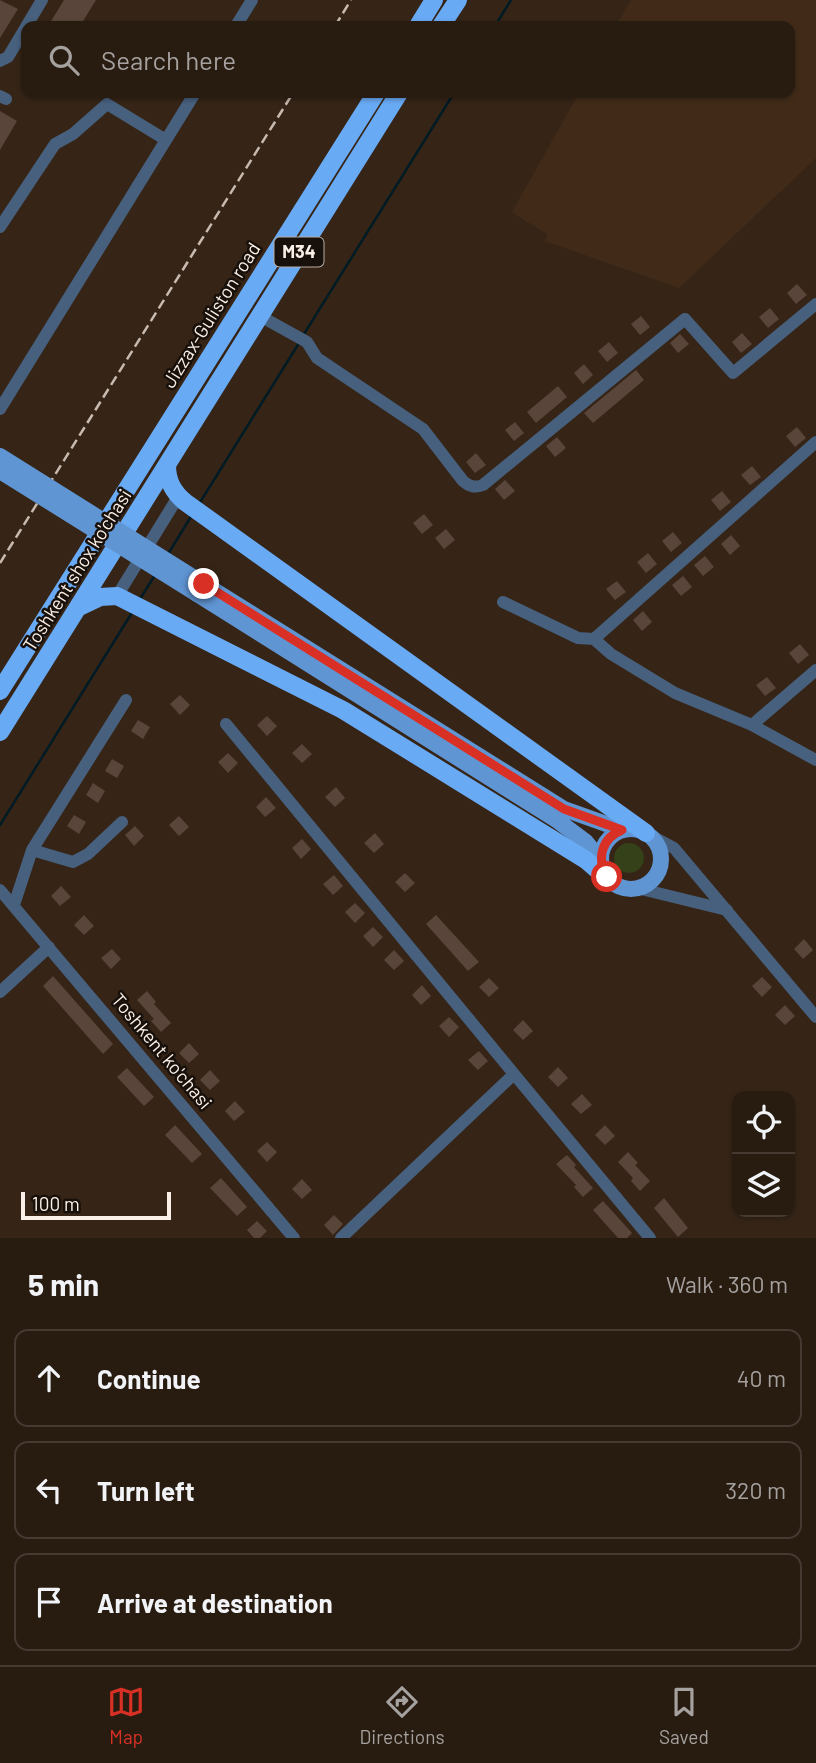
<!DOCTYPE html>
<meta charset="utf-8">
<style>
:root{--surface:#281c11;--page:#34291f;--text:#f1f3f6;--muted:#a5a19f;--line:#443a31;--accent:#d93025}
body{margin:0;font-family:Barlow,sans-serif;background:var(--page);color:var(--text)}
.controls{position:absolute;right:21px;bottom:21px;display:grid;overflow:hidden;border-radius:14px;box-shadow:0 2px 5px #0004}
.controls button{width:63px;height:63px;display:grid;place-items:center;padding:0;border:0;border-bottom:2px solid var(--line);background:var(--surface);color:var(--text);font:35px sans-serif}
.scale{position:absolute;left:21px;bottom:18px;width:150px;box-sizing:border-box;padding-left:7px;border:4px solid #fbf0e7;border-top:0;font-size:19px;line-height:24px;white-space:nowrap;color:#fbf0e7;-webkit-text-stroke:5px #18100a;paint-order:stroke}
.stop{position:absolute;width:21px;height:21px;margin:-16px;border:5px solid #d93025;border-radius:50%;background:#fff}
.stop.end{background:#d93025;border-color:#fff;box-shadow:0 2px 7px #0008}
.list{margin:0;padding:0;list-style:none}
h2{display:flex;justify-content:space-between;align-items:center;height:91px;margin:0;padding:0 28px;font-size:30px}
h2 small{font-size:23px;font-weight:400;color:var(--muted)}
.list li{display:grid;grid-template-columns:46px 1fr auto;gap:21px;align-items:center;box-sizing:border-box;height:98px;margin:0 14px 14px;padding:0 14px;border:2px solid var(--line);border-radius:14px}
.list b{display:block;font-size:26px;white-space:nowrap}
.list em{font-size:23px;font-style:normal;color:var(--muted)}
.icon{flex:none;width:38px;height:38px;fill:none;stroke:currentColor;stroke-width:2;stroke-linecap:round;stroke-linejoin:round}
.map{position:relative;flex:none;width:816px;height:1238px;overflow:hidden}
.search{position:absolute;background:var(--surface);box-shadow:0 2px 5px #0004;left:21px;right:21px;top:21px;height:77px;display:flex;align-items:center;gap:18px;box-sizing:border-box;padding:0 24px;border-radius:14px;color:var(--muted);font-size:26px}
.sheet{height:427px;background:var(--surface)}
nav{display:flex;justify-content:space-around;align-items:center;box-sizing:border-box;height:98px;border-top:2px solid var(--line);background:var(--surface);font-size:19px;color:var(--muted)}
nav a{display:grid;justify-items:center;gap:4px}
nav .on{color:var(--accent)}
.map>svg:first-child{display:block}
.built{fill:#412b18}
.green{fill:#344119}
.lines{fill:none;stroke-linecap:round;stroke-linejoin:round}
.stream{stroke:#001b24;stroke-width:2.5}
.building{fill:#594539}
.minor{stroke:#46607e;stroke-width:12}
.major{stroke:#6095d3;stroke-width:16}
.highway{stroke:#69aaf5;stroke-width:18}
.rail{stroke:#c7bab0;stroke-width:2.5;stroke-dasharray:10 5;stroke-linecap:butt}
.major-bridge{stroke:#6095d3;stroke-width:16}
.route{stroke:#d93025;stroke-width:9}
.labels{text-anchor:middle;stroke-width:5;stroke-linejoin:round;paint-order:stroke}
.shield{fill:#18100a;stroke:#b7ada5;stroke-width:2}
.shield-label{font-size:18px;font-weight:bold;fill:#fbf0e7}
.street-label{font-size:19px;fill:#fbf0e7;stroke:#18100a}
</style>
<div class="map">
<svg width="816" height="1238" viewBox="0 0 816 1238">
<rect width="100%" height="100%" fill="#362517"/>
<!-- built -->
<path class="built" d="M631 0H816V158L679 288 545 241 548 235 512 212 579 93H790V26H616Z"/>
<!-- green -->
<path class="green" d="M614 858a15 15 0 1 1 30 0a15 15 0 1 1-30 0Z"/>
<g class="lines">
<!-- stream -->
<path class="stream" d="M495 26 511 0
M304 334 454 93
M199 504 299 343
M168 554 192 515
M140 599 155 575
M0 825 133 611"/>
</g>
<!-- building -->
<path class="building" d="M0 0 18 9 0 38Z
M64 0H96L80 26H48Z
M0 111 17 121 0 150Z
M797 284 807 295 796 304 787 293Z
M770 308 779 319 768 328 759 317Z
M641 316 650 327 640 335 631 324Z
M742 333 752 344 741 353 732 342Z
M680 334 689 344 678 353 670 343Z
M609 342 618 353 607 362 598 351Z
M584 364 593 375 583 384 574 373Z
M636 370 644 380 593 423 584 413Z
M558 386 567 397 536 423 527 412Z
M515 422 524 433 514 441 505 430Z
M797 427 806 438 795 447 786 436Z
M557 437 566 448 555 457 546 446Z
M476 453 486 465 475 473 466 462Z
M752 466 761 477 750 485 741 475Z
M505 480 515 491 504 500 495 489Z
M722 491 731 502 720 511 711 500Z
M424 514 433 525 422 534 413 523Z
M446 529 455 540 444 549 435 538Z
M673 532 682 543 671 552 662 541Z
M731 535 740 546 730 555 721 544Z
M648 553 657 564 646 573 637 562Z
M705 556 714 567 703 576 694 565Z
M683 576 692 587 681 596 672 585Z
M617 581 626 592 615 600 606 589Z
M643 611 652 622 642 631 633 620Z
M800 644 809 655 798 664 789 653Z
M767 677 776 688 765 696 756 685Z
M180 695 190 705 180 715 170 704Z
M267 716 277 726 267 736 257 725Z
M138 720 150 727 143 739 131 731Z
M302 744 312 754 302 763 292 753Z
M228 753 238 763 228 773 218 762Z
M112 759 124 766 117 778 105 771Z
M93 783 105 791 98 803 86 795Z
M336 787 345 798 335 807 325 797Z
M266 797 276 808 265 817 256 807Z
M74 815 86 822 79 834 67 826Z
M179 816 189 827 179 836 169 825Z
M135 826 144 836 134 846 125 835Z
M375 833 384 844 374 853 364 843Z
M302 839 311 849 301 859 292 848Z
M405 873 415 883 405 892 395 882Z
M334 875 343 886 333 895 323 884Z
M61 886 71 897 60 906 51 896Z
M355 903 365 913 355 923 345 912Z
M84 915 94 926 84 935 74 925Z
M436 915 479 962 468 971 426 924Z
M373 927 383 937 373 947 363 936Z
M804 939 813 950 803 959 794 949Z
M112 949 121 959 111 969 101 958Z
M394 950 404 961 394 970 384 960Z
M53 976 113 1044 103 1054 43 986Z
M762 977 772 987 762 997 752 986Z
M489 978 499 988 489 997 479 987Z
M422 985 431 996 421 1005 412 995Z
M147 991 156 1002 154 1004 171 1023 161 1032 151 1021 154 1019 137 1000Z
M785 1005 795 1016 785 1025 775 1015Z
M449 1017 459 1027 449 1037 439 1026Z
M523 1020 533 1031 523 1040 513 1030Z
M189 1043 199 1054 189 1063 179 1053Z
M479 1051 488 1061 478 1070 468 1060Z
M558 1067 568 1078 558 1087 548 1077Z
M127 1068 154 1097 144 1106 117 1077Z
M210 1070 220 1081 210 1090 200 1080Z
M582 1094 592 1105 581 1114 571 1104Z
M235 1101 245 1112 234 1121 225 1111Z
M175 1125 202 1154 192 1163 165 1135Z
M605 1125 615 1136 605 1145 595 1135Z
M267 1142 277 1152 267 1162 257 1151Z
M628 1152 638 1163 635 1165 650 1181 640 1191 631 1181 633 1178 618 1162Z
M567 1155 576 1165 574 1167 593 1188 583 1197 574 1187 576 1185 556 1164Z
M221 1178 247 1207 237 1216 210 1188Z
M302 1179 312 1190 302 1199 292 1189Z
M664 1198 688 1228 678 1237 654 1208Z
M603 1201 632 1233 627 1238H618L593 1210Z
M334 1215 343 1224 333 1235 324 1225Z
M257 1221 267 1231 260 1238H254L247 1230Z"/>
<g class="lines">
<!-- minor -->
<path class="minor" d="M236 26 252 0
M0 61 8 57 42 0
M0 96 6 99
M0 227 55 144 73 134 107 104 166 140
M260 316 307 342 317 358 423 429 463 481C470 487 475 488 483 485L685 319 733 373 816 304
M0 409 195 93
M117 596 178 497
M503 602 578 638 594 639 611 654 675 693 752 725 816 760
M594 639 816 442
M226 724 514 1074 341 1238
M752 725 816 670
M646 833 674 848 816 1017
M32 850 73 862 88 854 122 822
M637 888 727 910
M0 890 294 1238
M14 905 32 850 126 700
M0 992 49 947
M514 1074 650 1238"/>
<!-- major -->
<path class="major" d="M204 584 564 809 623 830
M197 594 558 821 586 842 601 861
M601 859a30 30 0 1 1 60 0a30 30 0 1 1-60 0Z"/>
<!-- highway -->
<path class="highway" d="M418 26 434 0
M441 26 458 0
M167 465C167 481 173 492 185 502L646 833
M79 607 100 597 117 596 343 710 586 860 610 881
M0 691 376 93
M0 732 399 93"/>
<!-- rail -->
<path class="rail" d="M335 26 351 0
M0 563 293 93"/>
<!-- major-bridge -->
<path class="major-bridge" d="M0 456 204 584
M0 471 197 594"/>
</g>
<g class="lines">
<!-- route -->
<path class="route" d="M204 584 564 809 622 830C602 838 596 858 607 877"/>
</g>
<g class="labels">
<!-- shield labels -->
<rect class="shield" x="274.5" y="237.5" width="49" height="29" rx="5"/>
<g class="shield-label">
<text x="299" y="258">M34</text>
</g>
<!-- street labels -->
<g class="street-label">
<text transform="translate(211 315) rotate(-58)" y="7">Jizzax-Guliston road</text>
<text transform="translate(77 570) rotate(-58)" y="7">Toshkent shox ko'chasi</text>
<text transform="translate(162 1051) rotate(50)" y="7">Toshkent ko'chasi</text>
</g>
</g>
</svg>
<div class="controls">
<button><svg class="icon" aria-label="locate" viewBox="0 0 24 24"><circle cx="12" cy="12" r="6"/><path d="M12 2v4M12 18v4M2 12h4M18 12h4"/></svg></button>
<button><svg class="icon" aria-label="layers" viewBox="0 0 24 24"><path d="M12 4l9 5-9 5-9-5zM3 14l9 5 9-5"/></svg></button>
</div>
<div class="scale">100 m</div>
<div class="stop" style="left:607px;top:877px"></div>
<div class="stop end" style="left:204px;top:584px"></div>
<div class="search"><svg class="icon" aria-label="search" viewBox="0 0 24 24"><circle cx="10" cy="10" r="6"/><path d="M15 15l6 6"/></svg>Search here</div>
</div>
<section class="sheet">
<h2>5 min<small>Walk · 360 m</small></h2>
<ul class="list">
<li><svg class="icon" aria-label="ahead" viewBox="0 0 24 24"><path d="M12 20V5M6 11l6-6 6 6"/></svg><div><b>Continue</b></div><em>40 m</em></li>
<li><svg class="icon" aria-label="left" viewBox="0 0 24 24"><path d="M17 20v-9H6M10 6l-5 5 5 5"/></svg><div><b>Turn left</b></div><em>320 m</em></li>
<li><svg class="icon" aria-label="arrive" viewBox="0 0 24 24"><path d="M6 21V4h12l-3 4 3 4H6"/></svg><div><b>Arrive at destination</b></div></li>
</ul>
</section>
<nav>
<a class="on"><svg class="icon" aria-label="map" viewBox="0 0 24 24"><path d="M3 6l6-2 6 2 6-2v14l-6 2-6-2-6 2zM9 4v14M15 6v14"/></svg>Map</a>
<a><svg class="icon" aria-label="directions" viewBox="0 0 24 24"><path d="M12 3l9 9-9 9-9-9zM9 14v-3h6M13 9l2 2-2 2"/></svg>Directions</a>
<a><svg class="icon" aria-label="saved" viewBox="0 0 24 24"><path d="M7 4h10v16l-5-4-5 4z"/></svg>Saved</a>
</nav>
